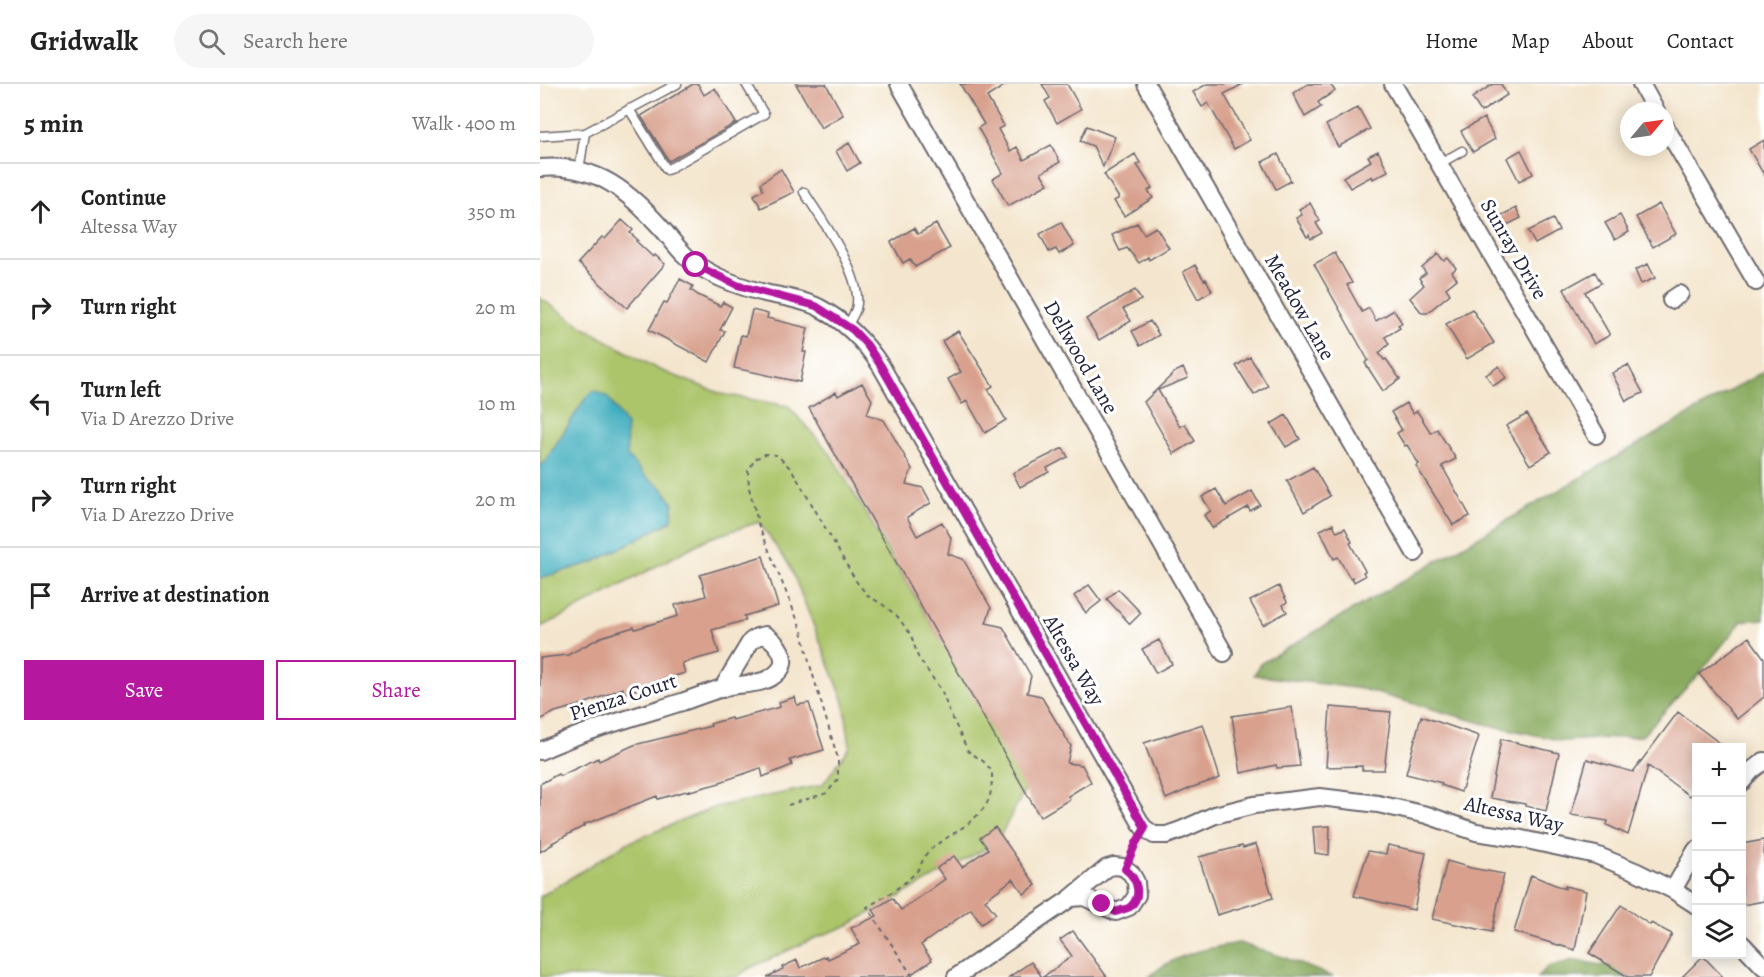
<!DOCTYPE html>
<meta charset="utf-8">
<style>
:root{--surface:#fff;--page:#f6f6f6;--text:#222;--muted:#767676;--line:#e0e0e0;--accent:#b5179e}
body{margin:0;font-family:Alegreya,serif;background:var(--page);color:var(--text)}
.controls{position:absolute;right:18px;bottom:18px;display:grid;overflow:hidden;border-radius:0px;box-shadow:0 3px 15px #0003}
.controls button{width:54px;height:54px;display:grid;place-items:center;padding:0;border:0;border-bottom:2px solid var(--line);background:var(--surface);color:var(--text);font:30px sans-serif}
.compass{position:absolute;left:1080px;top:18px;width:54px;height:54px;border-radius:50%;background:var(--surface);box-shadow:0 3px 15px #0003;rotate:61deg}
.stop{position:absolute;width:18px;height:18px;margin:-14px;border:4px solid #b5179e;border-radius:50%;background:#fff}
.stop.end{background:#b5179e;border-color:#fff;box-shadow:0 2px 6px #0008}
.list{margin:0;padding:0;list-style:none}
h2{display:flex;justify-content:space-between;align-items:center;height:78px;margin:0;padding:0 24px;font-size:26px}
h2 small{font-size:20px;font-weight:400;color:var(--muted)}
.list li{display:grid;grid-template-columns:39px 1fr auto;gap:18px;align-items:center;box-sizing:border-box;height:96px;padding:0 24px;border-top:2px solid var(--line)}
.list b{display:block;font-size:22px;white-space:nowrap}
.list p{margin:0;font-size:20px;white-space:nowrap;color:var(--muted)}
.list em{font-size:20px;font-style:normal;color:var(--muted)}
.actions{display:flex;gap:12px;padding:18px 24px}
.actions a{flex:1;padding:14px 0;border:2px solid var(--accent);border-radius:0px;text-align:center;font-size:21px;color:var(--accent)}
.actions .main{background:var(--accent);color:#fff}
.icon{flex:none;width:33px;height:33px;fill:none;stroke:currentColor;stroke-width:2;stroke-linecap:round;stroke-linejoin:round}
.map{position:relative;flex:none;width:1224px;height:893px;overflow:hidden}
header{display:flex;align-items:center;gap:36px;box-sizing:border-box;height:84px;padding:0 30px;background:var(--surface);border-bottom:2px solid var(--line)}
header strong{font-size:28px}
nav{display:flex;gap:33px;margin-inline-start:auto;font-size:21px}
.search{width:420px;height:54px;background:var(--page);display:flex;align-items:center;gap:15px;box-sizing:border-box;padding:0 21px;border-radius:33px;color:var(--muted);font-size:22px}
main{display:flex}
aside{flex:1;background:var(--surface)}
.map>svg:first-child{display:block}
.green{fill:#acc56b;stroke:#677453;stroke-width:1.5}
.forest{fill:#89aa5f;stroke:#56664d;stroke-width:1.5}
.water{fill:#41aebe;stroke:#32687c;stroke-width:1.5}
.building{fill:#d8a08d}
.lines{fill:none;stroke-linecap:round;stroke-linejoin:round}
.service-casing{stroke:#6c676e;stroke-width:11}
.minor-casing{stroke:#6c676e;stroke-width:20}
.path{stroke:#6c676e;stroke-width:2;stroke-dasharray:4.5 4.5;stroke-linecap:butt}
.service{stroke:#fff;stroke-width:8}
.minor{stroke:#fff;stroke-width:16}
.route{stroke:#b5179e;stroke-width:8}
.labels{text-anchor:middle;stroke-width:6;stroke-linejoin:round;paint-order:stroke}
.street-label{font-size:21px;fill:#22223b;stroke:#fff}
</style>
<header>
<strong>Gridwalk</strong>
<div class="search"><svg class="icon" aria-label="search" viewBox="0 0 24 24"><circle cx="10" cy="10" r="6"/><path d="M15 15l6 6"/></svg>Search here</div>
<nav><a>Home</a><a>Map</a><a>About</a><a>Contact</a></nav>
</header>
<main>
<aside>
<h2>5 min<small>Walk · 400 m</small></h2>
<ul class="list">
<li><svg class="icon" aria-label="ahead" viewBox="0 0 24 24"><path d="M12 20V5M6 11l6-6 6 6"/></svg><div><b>Continue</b><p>Altessa Way</p></div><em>350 m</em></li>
<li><svg class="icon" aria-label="right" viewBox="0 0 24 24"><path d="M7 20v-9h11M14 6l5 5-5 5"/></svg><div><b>Turn right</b></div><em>20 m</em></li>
<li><svg class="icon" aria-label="left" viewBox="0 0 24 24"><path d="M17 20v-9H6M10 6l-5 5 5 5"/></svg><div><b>Turn left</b><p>Via D Arezzo Drive</p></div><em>10 m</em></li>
<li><svg class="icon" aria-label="right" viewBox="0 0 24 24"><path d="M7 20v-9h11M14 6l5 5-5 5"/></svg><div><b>Turn right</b><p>Via D Arezzo Drive</p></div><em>20 m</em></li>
<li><svg class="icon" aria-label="arrive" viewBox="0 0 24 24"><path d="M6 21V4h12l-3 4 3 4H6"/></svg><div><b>Arrive at destination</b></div></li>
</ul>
<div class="actions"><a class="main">Save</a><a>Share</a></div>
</aside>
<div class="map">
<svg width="1224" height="893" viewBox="0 0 1224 893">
<rect width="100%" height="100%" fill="#fff"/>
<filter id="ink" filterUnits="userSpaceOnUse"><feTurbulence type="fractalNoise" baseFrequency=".0167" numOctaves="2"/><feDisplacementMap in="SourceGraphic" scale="12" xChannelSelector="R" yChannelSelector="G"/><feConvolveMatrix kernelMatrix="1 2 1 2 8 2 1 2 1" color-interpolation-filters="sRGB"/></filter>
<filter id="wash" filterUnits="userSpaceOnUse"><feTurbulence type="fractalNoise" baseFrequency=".008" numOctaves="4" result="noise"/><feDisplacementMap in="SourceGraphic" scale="24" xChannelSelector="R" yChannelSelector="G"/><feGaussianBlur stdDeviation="1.35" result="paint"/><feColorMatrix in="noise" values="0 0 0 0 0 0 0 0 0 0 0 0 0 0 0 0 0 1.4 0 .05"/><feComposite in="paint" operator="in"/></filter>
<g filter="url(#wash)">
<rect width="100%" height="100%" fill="#f4e6ce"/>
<!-- green -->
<path class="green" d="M0 214 45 244 117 285 182 310 248 322 290 369 487 702 457 758 309 841 275 854 208 885 197 893H0V813L85 760 175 723 282 701 310 663 304 618 250 482 219 438 167 455 22 533 0 543V494L54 478 132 437 133 419 121 403 106 393 86 372V341L45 315 4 379 0 382Z"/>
<!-- forest -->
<path class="forest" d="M1224 287V535L1202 537 1158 591 1102 652 1023 657 945 640 822 605 714 591 721 579Z
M699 859 743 873 793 893H609C633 870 668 864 699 859Z
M1033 876 1094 887 1108 893H997L1008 883Z"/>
<!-- water -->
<path class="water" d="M55 306 68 313 86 341 87 372 106 393 121 403 133 419 132 436 54 478 0 494V382L4 379 45 315Z"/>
<g id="blocks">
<!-- building -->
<path class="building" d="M153 0H158L164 11 175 4 196 39 129 77 101 32Z
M256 0H286L303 31 281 44Z
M420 0H467L447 13 464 42 458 45 470 67 477 63 484 76 511 61 520 78 501 89 508 100 468 122 453 95 463 89 438 44 444 40Z
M502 0H527L541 25 517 39 505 17 510 14Z
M667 0H703L684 10 710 56 694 65 668 19 662 23 653 8Z
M768 0H790L795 7 778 18 781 23 765 33 753 9Z
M953 0H961L967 11 941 28 932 14Z
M818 23 830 45 798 63 786 41Z
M944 34 955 55 933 68 921 47Z
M547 42 575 53 563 83 553 62 540 57Z
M1224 56V91L1209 65Z
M309 59 320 79 307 87 296 67Z
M981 66 993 90 979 97 967 74Z
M838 67 848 87 833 95 832 92 810 104 803 93 831 77 828 72Z
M595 70 600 79 597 81 612 104 608 107 613 114 584 132 574 117 579 114 564 90Z
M738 70 751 97 736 105 722 78Z
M241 85 254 108 221 124 214 111 223 106 221 99Z
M770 119 780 137 776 139 782 149 771 155 769 151 767 153 756 134 762 131 759 125Z
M1119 120 1136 150 1113 163 1096 133Z
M976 124 981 134 961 144 956 134Z
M1080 131 1089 148 1075 156 1065 139Z
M1013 135 1019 147 995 160 988 147Z
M82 136 93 146 90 149 98 156 96 157 113 173 115 171 125 180 87 224 38 179 62 153 65 155Z
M521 138 534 162 519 170 516 165 509 168 500 150Z
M597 139 604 150 616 143 629 164 609 176 608 173 599 179 587 164 580 167 572 151Z
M396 140 410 164 375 183 370 175 363 179 351 158 374 144 378 150Z
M795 169 812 199 807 201 822 228 829 224 836 237 854 226 862 239 858 241 860 244 845 253 849 260 839 269 844 276 846 275 860 295 843 307 825 279 828 276 774 180Z
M898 170 904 177 908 174 916 184 912 188 917 195 906 204 910 210 887 229H882L870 214 884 201 879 194 886 189 882 184Z
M1108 180 1115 194 1101 200 1095 186Z
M655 181 664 196 666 195 672 207 658 215 643 188Z
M1055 188 1061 199 1045 208 1070 251 1054 260 1024 205Z
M140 195 153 202 151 206 158 211 180 222 183 218 192 223 180 246 185 247 169 278 109 246 124 218 127 219Z
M595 206 601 216 583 225 591 237 559 256 546 235Z
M932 225 954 259 927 275 906 240Z
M212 226 228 230 227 234 268 244 263 268H266L260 298 194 284 201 251 206 252Z
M610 237 619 251 600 262 592 247Z
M418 247 453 302 448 305 466 336 445 349 427 317 422 320 408 295 421 288 402 257Z
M710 273 728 302 714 311 696 282Z
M1088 281 1103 309 1086 317 1072 289Z
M959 282 966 294 953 302 946 291Z
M643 284 648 294 618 306 640 343 645 340 655 357 634 370 604 318 635 288Z
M322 299 332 316 327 330 344 336 372 385 366 400 383 404 391 419 367 433 377 452 402 438 411 454 408 470 423 475 451 524 446 539 463 543 491 592 487 609 501 612 531 662 527 679 542 681 551 698 528 712 530 715 500 733 269 324 296 308 298 312Z
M866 319 873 330 877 327 891 349 897 345 916 375 902 382 930 432 913 441 876 382 879 380 867 361 865 362 857 349 862 346 851 328Z
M987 330 1011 368 990 381 966 342Z
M746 331 760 355 746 363 731 340Z
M523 364 528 373 507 384 509 388 480 403 473 389Z
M773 383 790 412 764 428 747 397Z
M676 405 686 422 712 407 720 421 710 427 708 423 672 444 664 431 671 427 662 413Z
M793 440 797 448 805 444 812 458 810 459 825 487 823 488 825 492 814 498 812 493 810 494 798 473 794 475 780 446Z
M223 472 238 522 204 532 206 536 172 546 179 569 142 579 145 589 111 599 112 601 84 609 83 604 44 620 15 628 0 636V574L28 571 61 553 94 543 95 545 138 532 135 521 166 512 160 491Z
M549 501 561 517 546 529 534 512Z
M739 502 747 518 743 521 747 528 723 541 710 517Z
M578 505 601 529 590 540 567 515Z
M1209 553 1224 574V613L1197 635 1159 590Z
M619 556 632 580 616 589 602 565Z
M255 613 257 621 269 619 284 666 250 676 252 681 223 693 221 684 180 698V699L150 707V706L118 715 117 712 43 741 44 742 12 759 13 760 0 768V700L18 690 20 692 58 674 59 677 94 661 171 642 170 640 191 634 192 636 240 623 239 618Z
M752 623 760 682 737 684 736 681 701 689 692 632Z
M790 623 851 628 844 686H822V682L786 683Z
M1138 628 1185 663H1156V701L1150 712 1108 682 1088 751 1067 741 1068 737 1031 731 1047 675 1093 688Z
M881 632 939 652 921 708 901 701 902 699 866 690Z
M663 640 680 694 653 703 626 715 604 659Z
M961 655 1019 669 1006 727 985 722V720L950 714Z
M790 742 789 771 775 769 773 743Z
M455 743 496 801 484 810 473 795 445 816 456 830 441 840 431 825 381 861 392 876 367 893H227L243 885 242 883 257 876 260 884 286 872 288 875 320 860 311 844 337 832 333 826 352 814 361 826 380 813 405 795 397 784 414 772 422 783 448 765 440 754Z
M1224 756V817L1202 821V760Z
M716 760 733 814 677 831 659 773 702 762 703 764Z
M848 761 886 769 874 826 814 812 828 767 846 770Z
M907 777 931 784 964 790 952 848 892 835Z
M991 791 1025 805V802L1046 807 1035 866 974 848Z
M1081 821 1110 841 1111 839 1132 850 1109 893H1088L1049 869Z
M533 847 567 893H503L532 872 520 856Z
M1163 872 1183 893H1142Z
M491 878 502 893H469Z"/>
</g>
</g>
<g filter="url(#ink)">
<use href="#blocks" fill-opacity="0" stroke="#6c676e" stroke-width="1.5"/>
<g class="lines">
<defs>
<path id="service" d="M89 25 127 86 224 30 206 0
M0 52 45 49 137 0
M899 80 922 67
M39 86 45 49
M264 108C281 135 325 194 316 225 314 231 310 237 307 242"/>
<path id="minor" d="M359 0 684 569
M606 0 875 469
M853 0 1056 351
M1101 0 1116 27
M1125 42 1216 198
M0 84C58 79 89 108 125 148 135 160 144 173 157 181 178 195 204 204 229 210 245 213 263 216 278 223 305 237 324 256 341 282L603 743 614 751H627L641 746 675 731 714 721 780 713 838 720 887 731 936 748 982 755 1056 771 1097 788 1133 806 1156 821
M1131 216 1140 210
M0 667C46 646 94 633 142 618 157 613 171 607 186 603 202 599 225 602 238 588 251 576 237 558 225 551L217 553 211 557 182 605
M1202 698 1212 686 1224 677
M1133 806 1156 766
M1202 860 1224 883
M416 893 531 814 567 784 574 782 583 783 591 789 596 798 597 811 589 823 576 828 544 813 531 814"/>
</defs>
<!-- service casing -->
<use href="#service" class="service-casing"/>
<!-- minor casing -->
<use href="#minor" class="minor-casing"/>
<!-- path -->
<path class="path" d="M248 721 287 709 298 695V675L270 581 262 547 219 442 209 404 208 387 215 375 225 370 237 371 252 386 316 497 328 512 342 520 357 532 371 551 378 573 401 606 410 629 428 667 443 677 452 687C452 698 452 710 447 719 434 741 407 751 389 767 383 772 382 781 377 787 363 802 345 813 327 823L373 893
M591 771 597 757"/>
<!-- service -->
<use href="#service" class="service"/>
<!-- minor -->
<use href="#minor" class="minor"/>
</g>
</g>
<g class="lines" filter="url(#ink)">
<!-- route -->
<path class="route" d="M156 181 197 201 276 222 313 246 327 261 341 282 605 744 596 759 585 785C597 794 603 812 590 823 587 825 580 826 576 828L562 820"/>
</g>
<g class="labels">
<!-- street labels -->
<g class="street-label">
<text transform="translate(974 165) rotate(60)" y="7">Sunray Drive</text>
<text transform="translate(760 223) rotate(60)" y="7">Meadow Lane</text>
<text transform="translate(541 273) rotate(60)" y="7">Dellwood Lane</text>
<text transform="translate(534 576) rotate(60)" y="7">Altessa Way</text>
<text transform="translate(83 613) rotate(-18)" y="7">Pienza Court</text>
<text transform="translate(974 730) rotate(13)" y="7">Altessa Way</text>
</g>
</g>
</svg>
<div class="controls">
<button>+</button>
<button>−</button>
<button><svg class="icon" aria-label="locate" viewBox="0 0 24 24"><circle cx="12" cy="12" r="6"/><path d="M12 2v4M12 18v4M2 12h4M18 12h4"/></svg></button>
<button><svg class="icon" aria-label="layers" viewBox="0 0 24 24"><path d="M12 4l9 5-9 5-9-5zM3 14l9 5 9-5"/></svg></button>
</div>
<svg class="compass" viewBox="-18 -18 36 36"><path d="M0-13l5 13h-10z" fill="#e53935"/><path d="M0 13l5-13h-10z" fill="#767676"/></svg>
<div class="stop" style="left:156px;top:181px"></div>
<div class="stop end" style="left:562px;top:820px"></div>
</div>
</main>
